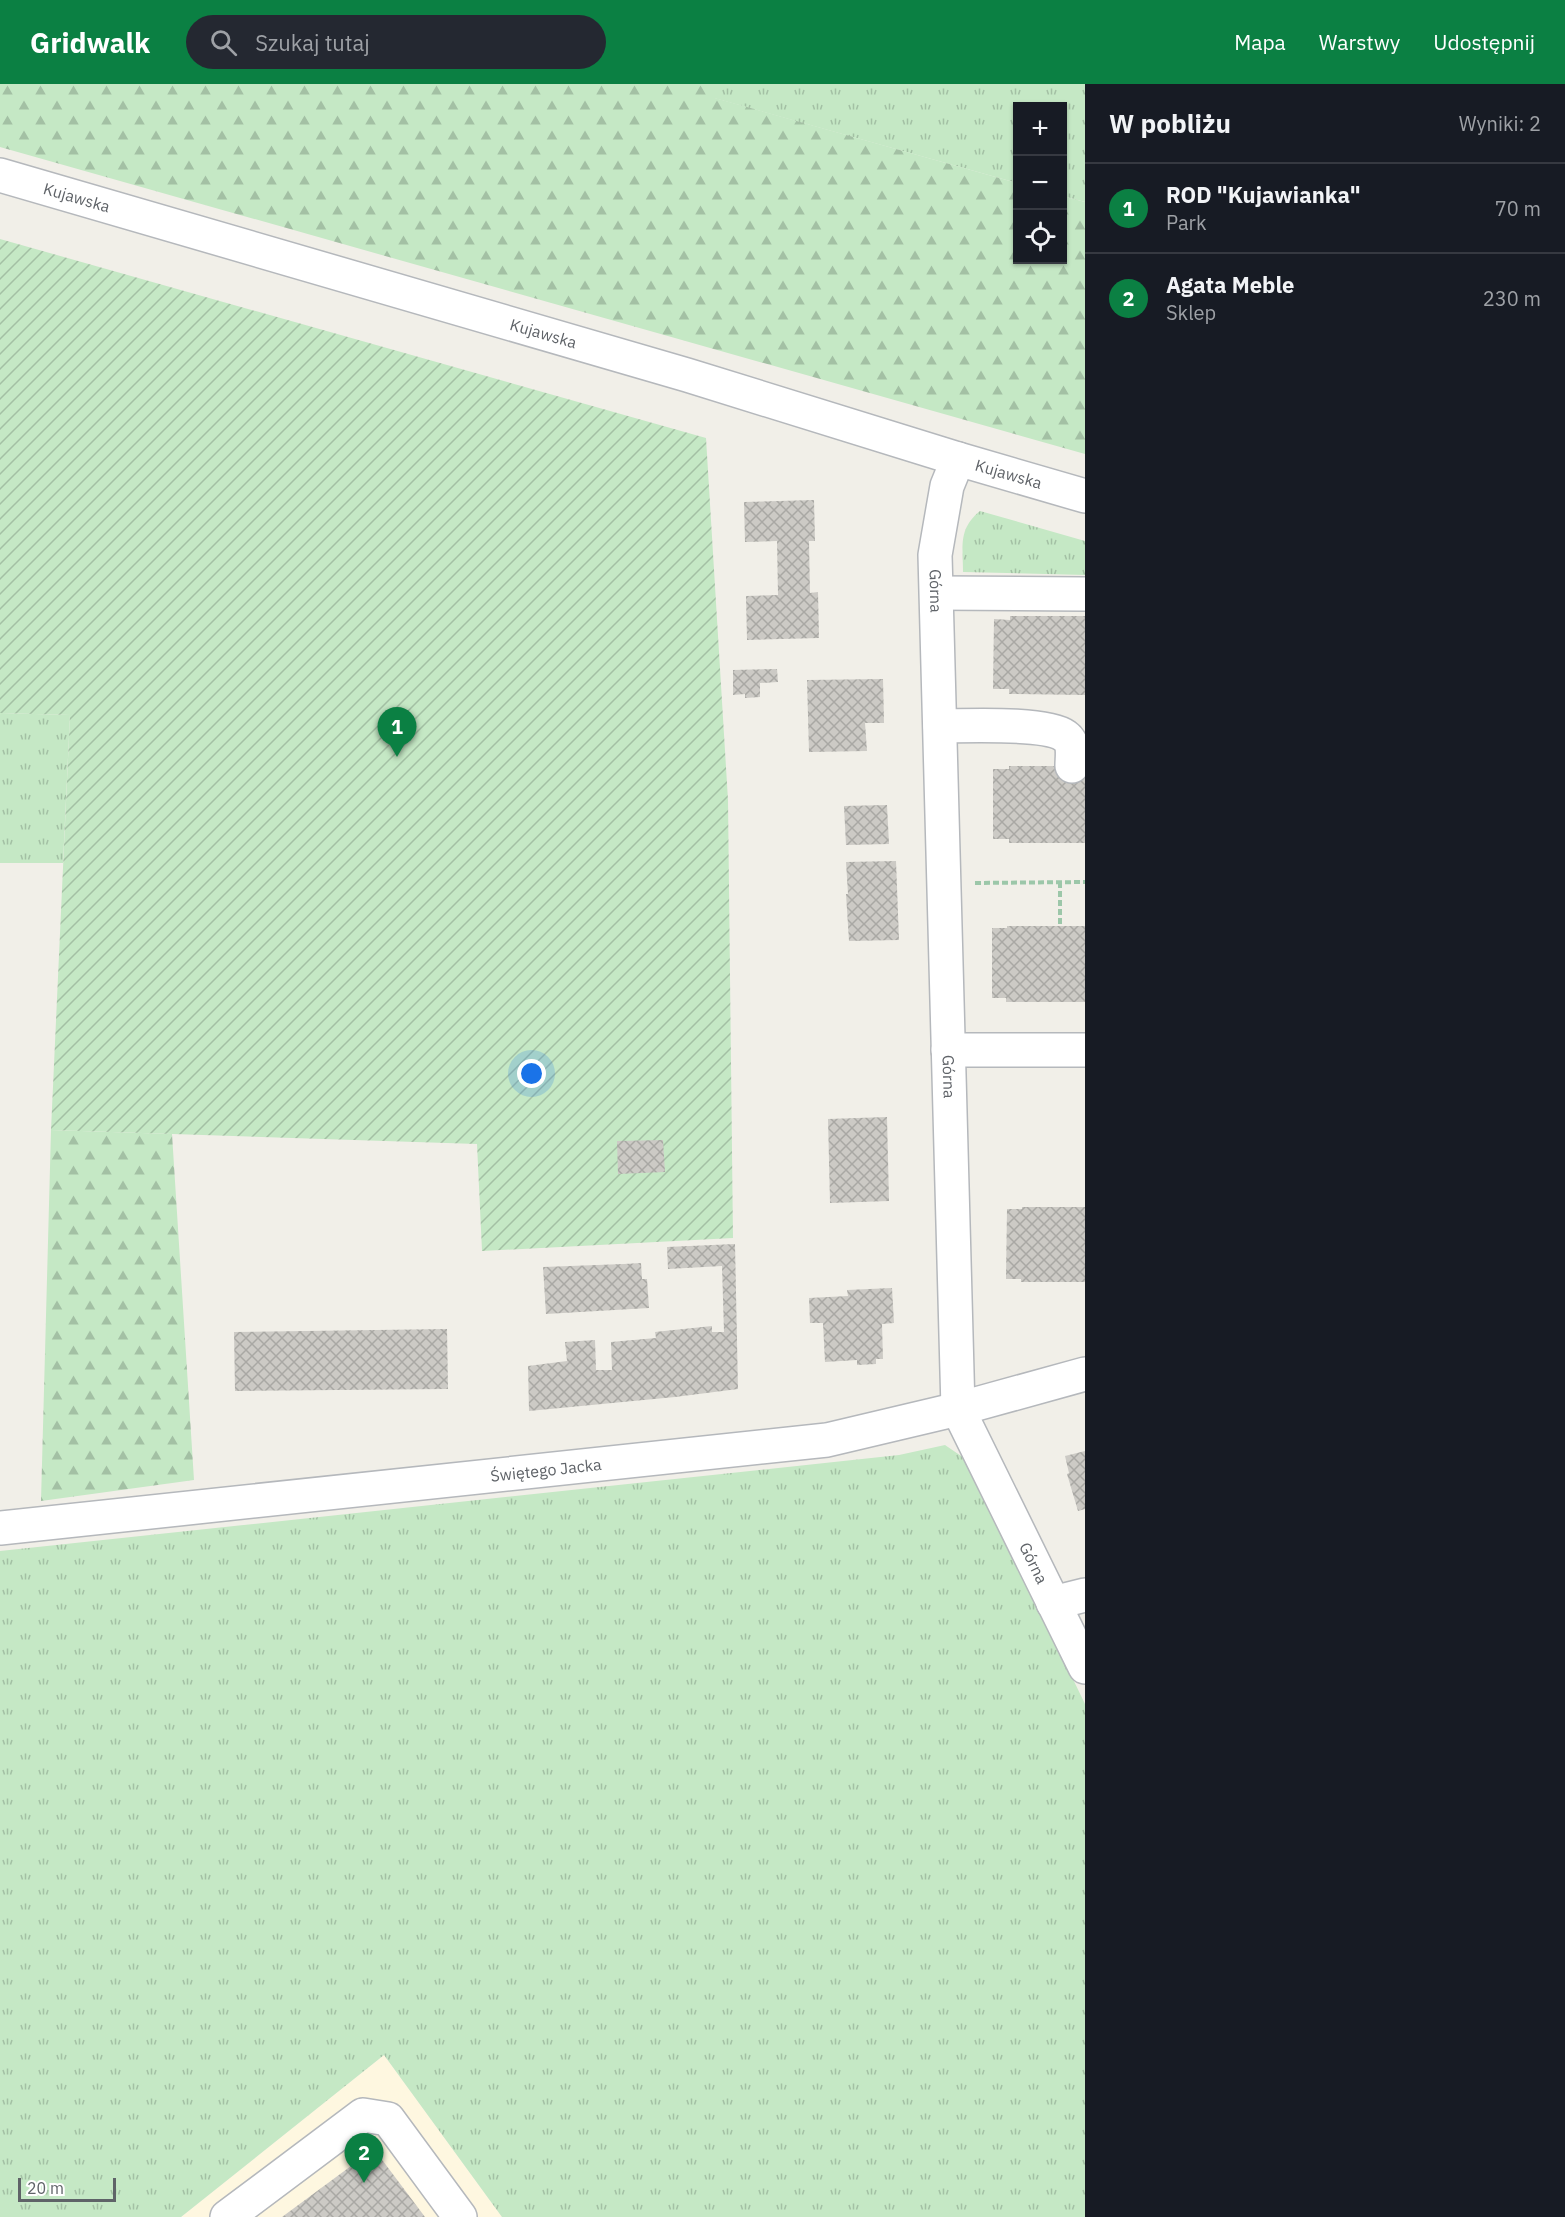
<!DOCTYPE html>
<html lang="pl">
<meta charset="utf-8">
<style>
:root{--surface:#171b24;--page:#242831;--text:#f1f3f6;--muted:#9ea1a6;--line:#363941;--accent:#0b8043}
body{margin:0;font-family:"IBM Plex Sans",sans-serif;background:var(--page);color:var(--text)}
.controls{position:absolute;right:18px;top:18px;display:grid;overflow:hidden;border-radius:0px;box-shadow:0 2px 4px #0004}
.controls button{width:54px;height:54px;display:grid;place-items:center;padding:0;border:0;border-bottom:2px solid var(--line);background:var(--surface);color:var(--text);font:30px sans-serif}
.scale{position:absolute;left:18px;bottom:15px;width:98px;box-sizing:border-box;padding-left:6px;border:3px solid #5f6368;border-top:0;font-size:16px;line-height:21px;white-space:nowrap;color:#5f6368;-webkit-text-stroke:4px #fff;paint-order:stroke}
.you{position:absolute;left:532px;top:990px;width:21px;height:21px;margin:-15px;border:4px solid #fff;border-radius:50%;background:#1a73e8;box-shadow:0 0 0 9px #1a73e833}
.badge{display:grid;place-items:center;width:39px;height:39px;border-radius:50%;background:var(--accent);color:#fff;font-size:20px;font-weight:700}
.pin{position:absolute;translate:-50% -50px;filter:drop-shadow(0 2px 3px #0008)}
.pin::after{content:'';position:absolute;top:32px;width:21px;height:18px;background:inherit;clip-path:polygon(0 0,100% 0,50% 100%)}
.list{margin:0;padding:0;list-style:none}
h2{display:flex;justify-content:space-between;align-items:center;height:78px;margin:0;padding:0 24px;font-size:26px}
h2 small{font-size:20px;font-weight:400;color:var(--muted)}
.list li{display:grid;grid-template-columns:39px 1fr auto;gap:18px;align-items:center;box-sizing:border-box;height:90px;padding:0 24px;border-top:2px solid var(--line)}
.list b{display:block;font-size:22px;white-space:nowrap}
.list p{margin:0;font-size:20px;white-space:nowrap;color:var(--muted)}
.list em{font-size:20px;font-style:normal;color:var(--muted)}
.icon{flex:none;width:33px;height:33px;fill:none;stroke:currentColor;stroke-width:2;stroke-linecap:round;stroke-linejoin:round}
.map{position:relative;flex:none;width:1085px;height:2133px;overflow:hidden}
header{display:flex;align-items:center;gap:36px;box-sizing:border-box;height:84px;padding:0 30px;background:var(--accent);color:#fff}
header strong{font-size:28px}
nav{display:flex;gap:33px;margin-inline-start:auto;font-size:21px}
.search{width:420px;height:54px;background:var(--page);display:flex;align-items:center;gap:15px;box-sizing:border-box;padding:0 21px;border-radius:33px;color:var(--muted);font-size:22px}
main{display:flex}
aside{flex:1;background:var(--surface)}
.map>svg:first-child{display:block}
.commercial{fill:#fef7e0}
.grass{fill:url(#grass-tufts)}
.forest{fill:url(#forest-firs)}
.garden{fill:url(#garden-furrows)}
.building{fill:url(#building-cross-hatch)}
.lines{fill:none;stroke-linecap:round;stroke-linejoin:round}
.minor-casing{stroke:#b5b8bc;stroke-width:36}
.path{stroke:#9cc7a9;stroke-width:4;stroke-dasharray:6 3;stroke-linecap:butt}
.minor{stroke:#fff;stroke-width:33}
.labels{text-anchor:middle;stroke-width:4.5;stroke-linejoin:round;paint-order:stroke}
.street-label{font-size:16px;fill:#5f6368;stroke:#fff}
</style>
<header>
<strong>Gridwalk</strong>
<div class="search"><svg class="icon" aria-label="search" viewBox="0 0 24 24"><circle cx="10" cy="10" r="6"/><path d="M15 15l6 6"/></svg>Szukaj tutaj</div>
<nav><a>Mapa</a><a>Warstwy</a><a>Udostępnij</a></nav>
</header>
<main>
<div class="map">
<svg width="1085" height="2133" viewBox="0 0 1085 2133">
<defs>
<pattern id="grass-tufts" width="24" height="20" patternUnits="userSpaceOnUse" patternTransform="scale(1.5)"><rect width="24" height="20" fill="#c5e8c5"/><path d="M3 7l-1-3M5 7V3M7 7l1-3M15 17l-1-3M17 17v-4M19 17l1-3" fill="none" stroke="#a3c0a4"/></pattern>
<pattern id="forest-firs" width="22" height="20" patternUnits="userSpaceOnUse" patternTransform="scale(1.5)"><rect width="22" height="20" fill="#c5e8c5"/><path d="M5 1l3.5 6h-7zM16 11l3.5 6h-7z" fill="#a3c0a4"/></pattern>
<pattern id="garden-furrows" width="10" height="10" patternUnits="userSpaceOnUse" patternTransform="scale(1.5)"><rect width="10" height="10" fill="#c5e8c5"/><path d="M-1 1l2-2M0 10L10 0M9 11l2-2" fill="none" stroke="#a3c0a4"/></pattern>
<pattern id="building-cross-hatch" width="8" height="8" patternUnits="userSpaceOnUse" patternTransform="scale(1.5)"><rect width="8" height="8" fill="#cccac5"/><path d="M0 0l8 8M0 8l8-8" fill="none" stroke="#a9a8a4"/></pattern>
</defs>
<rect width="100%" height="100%" fill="#f1efe8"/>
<!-- commercial -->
<path class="commercial" d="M384 1971 502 2133H181Z"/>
<!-- grass -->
<path class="grass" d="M715 0H1085V118L1063 112 1062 22H1017V99L714 14Z
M980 427 1085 457V491L963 488C963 462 958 445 980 427Z
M0 629 70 631 63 779H0Z
M945 1361 967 1376 1085 1620V2133H502L384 1971 181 2133H0V1467L899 1371Z"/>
<!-- forest -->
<path class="forest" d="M0 0H715V14L1017 99V176H1062L1063 112 1085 118V370L0 63Z
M51 1046 172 1050 194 1396 41 1417Z"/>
<!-- garden -->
<path class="garden" d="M0 155 706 354 728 716 733 1154 482 1167 477 1060 51 1046 70 631 0 629Z"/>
<!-- building -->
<path class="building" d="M814 416 815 457H809L810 509 818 508 819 554 747 556 746 512 778 511 777 457 745 458 744 418Z
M1010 532H1085V611L1009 610V605H993L994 535 1010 536Z
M777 585 778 598 760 599V613L745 614V610L733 611V586Z
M883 595 884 639H865L867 667 809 668 807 596Z
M1009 682H1085V759H1009V755H993V685H1009Z
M887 721 889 760 846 761 844 722Z
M896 777 899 856 849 857 846 810H848L846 778Z
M1007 842H1085V918H1006V914H992V844H1007Z
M887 1033 889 1117 830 1119 828 1035Z
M663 1056 665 1088 618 1090 617 1057Z
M1022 1123H1085V1198H1021V1195H1006L1007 1125H1022Z
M735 1160 738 1305 675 1313 529 1327 528 1282 567 1277 565 1258 595 1256 596 1286H612L611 1258 656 1254 655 1248 712 1242V1248H724L722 1182 668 1185 667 1163Z
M624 1180 641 1179 642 1195H647L649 1224 546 1230 543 1183Z
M892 1204 894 1239 882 1240 883 1275H876V1280L857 1281V1276L825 1278 823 1239H810L809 1214 848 1212 847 1206Z
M447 1245 448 1305 235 1307 234 1248Z
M1085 1367V1425L1078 1427 1067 1390 1069 1389 1065 1372Z
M374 2065 425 2133H282Z"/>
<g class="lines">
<defs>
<g id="minor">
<path id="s1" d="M0 91 687 291 958 375 1085 412"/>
<path id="s2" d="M958 375 947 402 935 471 958 1325 1085 1583"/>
<path d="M937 509 1085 510"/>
<path d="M940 642C966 642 1046 638 1065 652 1075 659 1072 671 1072 682"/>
<path d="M948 966H1085"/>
<path id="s3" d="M0 1444 827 1356 958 1325 1085 1290"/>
<path d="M1053 1519 1085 1511"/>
<path d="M227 2133 363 2031 388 2035 460 2133"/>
</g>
</defs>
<!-- minor casing -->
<use href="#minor" class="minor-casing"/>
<!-- path -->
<path class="path" d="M1060 798V842
M975 799 1085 798"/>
<!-- minor -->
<use href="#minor" class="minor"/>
</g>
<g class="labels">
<!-- street labels -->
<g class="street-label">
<text dy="6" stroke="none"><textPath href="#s1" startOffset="80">Kujawska</textPath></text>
<text dy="6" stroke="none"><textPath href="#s1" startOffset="566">Kujawska</textPath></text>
<text dy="6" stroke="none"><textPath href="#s1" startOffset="1052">Kujawska</textPath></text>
<text dy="6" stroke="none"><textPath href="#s2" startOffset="135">Górna</textPath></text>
<text dy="6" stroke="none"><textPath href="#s2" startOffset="621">Górna</textPath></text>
<text dy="6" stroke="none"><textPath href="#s3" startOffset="549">Świętego Jacka</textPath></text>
<text dy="6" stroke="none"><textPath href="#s2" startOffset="1125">Górna</textPath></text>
</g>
</g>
</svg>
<div class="controls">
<button>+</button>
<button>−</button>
<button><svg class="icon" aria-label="locate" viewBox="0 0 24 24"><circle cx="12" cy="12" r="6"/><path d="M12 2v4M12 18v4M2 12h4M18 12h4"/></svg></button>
</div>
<div class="scale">20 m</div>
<div class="you"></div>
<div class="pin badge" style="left:397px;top:673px">1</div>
<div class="pin badge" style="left:364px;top:2099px">2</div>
</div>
<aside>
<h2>W pobliżu<small>Wyniki: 2</small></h2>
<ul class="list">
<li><span class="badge">1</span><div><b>ROD &quot;Kujawianka&quot;</b><p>Park</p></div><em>70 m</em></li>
<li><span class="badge">2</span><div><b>Agata Meble</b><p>Sklep</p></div><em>230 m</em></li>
</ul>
</aside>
</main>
